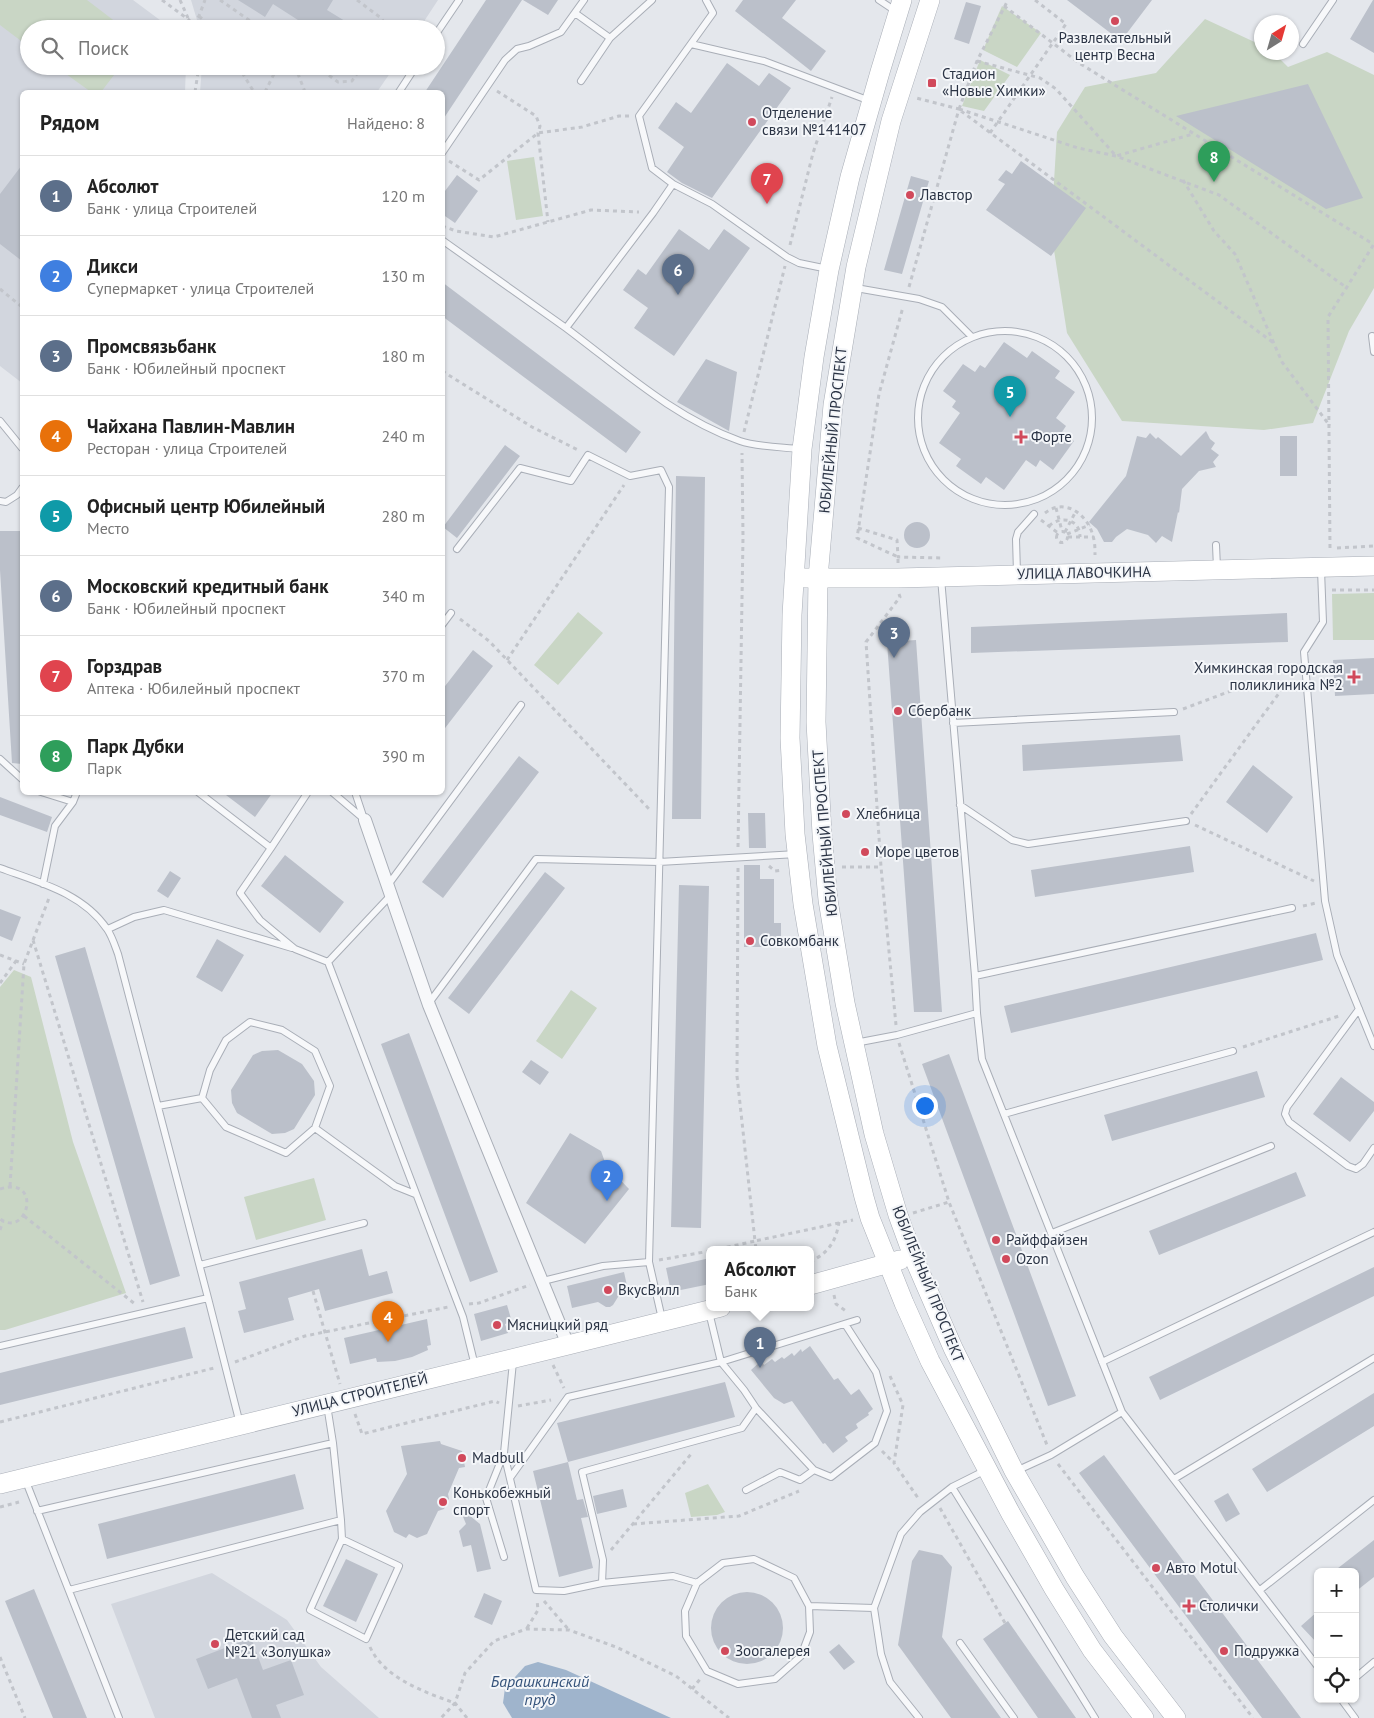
<!DOCTYPE html>
<html lang="ru">
<meta charset="utf-8">
<style>
:root{--surface:#fff;--page:#f6f6f6;--text:#222;--muted:#767676;--line:#e0e0e0;--accent:#0b8043}
body{margin:0;font-family:"PT Sans",sans-serif;background:var(--page);color:var(--text)}
.controls{position:absolute;right:15px;bottom:15px;display:grid;overflow:hidden;border-radius:8px;box-shadow:0 1px 4px #0004}
.controls button{width:45px;height:45px;display:grid;place-items:center;padding:0;border:0;border-bottom:1px solid var(--line);background:var(--surface);color:var(--text);font:25px sans-serif}
.compass{position:absolute;left:1254px;top:15px;width:45px;height:45px;border-radius:50%;background:var(--surface);box-shadow:0 1px 4px #0004;rotate:37deg}
.you{position:absolute;left:924px;top:1105px;width:18px;height:18px;margin:-12px;border:4px solid #fff;border-radius:50%;background:#1a73e8;box-shadow:0 0 0 8px #1a73e833}
.badge{display:grid;place-items:center;width:32px;height:32px;border-radius:50%;background:var(--accent);color:#fff;font-size:16px;font-weight:700}
.pin{position:absolute;translate:-50% -41px;filter:drop-shadow(0 1px 2px #0008)}
.pin::after{content:'';position:absolute;top:26px;width:18px;height:15px;background:inherit;clip-path:polygon(0 0,100% 0,50% 100%)}
.popup{position:absolute;left:706px;top:1246px;width:108px;height:65px;box-sizing:border-box;display:grid;place-content:center;border-radius:8px;background:var(--surface);filter:drop-shadow(0 1px 4px #0005);font-size:16px;white-space:nowrap;color:var(--muted)}
.popup b{font-size:19px;color:var(--text)}
.popup::after{content:'';position:absolute;left:50%;top:100%;margin-left:-10px;border:10px solid transparent;border-top-color:var(--surface)}
.list{margin:0;padding:0;list-style:none}
h2{display:flex;justify-content:space-between;align-items:center;height:65px;margin:0;padding:0 20px;font-size:21px}
h2 small{font-size:16px;font-weight:400;color:var(--muted)}
.list li{display:grid;grid-template-columns:32px 1fr auto;gap:15px;align-items:center;box-sizing:border-box;height:80px;padding:0 20px;border-top:1px solid var(--line)}
.list b{display:block;font-size:19px;white-space:nowrap}
.list p{margin:0;font-size:16px;white-space:nowrap;color:var(--muted)}
.list em{font-size:16px;font-style:normal;color:var(--muted)}
.icon{flex:none;width:28px;height:28px;fill:none;stroke:currentColor;stroke-width:2;stroke-linecap:round;stroke-linejoin:round}
.map{position:relative;flex:none;width:1374px;height:1718px;overflow:hidden}
.search{position:absolute;background:var(--surface);box-shadow:0 1px 4px #0004;left:20px;top:20px;width:425px;height:55px;display:flex;align-items:center;gap:12px;box-sizing:border-box;padding:0 18px;border-radius:28px;color:var(--muted);font-size:19px}
.panel{position:absolute;background:var(--surface);box-shadow:0 1px 4px #0004;left:20px;top:90px;width:425px;height:705px;border-radius:8px}
.map>svg:first-child{display:block}
.built{fill:#d2d6de}
.green{fill:#c9d6c5}
.water{fill:#9fb4cc}
.building{fill:#bbc0ca}
.lines{fill:none;stroke-linecap:round;stroke-linejoin:round}
.lane-casing{stroke:#a9aeb7;stroke-width:8}
.street-casing{stroke:#a9aeb7;stroke-width:14}
.secondary-casing{stroke:#a9aeb7;stroke-width:20}
.path{stroke:#c2c5cb;stroke-width:3;stroke-dasharray:4 4;stroke-linecap:butt}
.lane{stroke:#f7f8fa;stroke-width:6}
.street{stroke:#f7f8fa;stroke-width:12}
.secondary{stroke:#fff;stroke-width:19}
.poi-dot{fill:#d1495b;stroke:#f4f6f9;stroke-width:2}
.labels{text-anchor:middle;stroke-width:4;stroke-linejoin:round;paint-order:stroke}
.poi-label{font-size:15px;fill:#2b3445;stroke:#f4f6f9;text-anchor:start}
.street-label{font-size:15px;fill:#2b3445;stroke:#f4f6f9}
.water-label{font-size:16px;font-style:italic;fill:#34527a;stroke:#f4f6f9}
</style>
<div class="map">
<svg width="1374" height="1718" viewBox="0 0 1374 1718">
<rect width="100%" height="100%" fill="#e4e7ec"/>
<!-- built -->
<path class="built" d="M0 0H133L172 29H29V66H186L185 92H22V383L0 366Z
M191 0H438L419 29H202L197 20Z
M202 66H395L377 92H200Z
M212 1573 287 1620 321 1667 379 1718H155L111 1604Z"/>
<!-- green -->
<path class="green" d="M0 0H87L125 29H29V47L0 25Z
M1002 6 1041 33 1017 67 983 50Z
M1205 19 1261 45 1262 52 1274 53 1288 67 1327 52 1374 75V288L1349 331 1313 423 1264 430 1122 421 1067 333 1051 231 1057 132 1085 87 1156 73Z
M980 60 1010 75 984 111 962 106Z
M55 66H121L101 92H91Z
M534 157 543 216 516 220 507 161Z
M1374 593V640H1333L1332 594Z
M578 612 603 633 558 685 534 665Z
M14 970 31 977 73 1142 126 1293 5 1330H0V987Z
M571 990 597 1008 562 1059 536 1041Z
M314 1178 326 1220 256 1240 244 1197Z
M708 1484 725 1512 717 1515 691 1517 685 1493Z"/>
<!-- water -->
<path class="water" d="M538 1662 566 1670 671 1718H512L503 1703 505 1688 525 1666Z"/>
<!-- building -->
<path class="building" d="M238 0H333L327 10 358 29H312L273 4 265 17Z
M486 0H522L442 121V92H425Z
M523 0H558L548 15Z
M743 0H796L782 18 826 51 811 71 735 11Z
M1067 0H1152L1121 41Z
M1373 0H1374V53L1350 39Z
M966 2 981 6 969 44 954 39Z
M727 63 759 86 769 73 791 88 712 198 682 183 667 172 684 147 658 128 676 102 691 113Z
M1308 84 1363 198 1326 209 1176 116Z
M1021 161 1086 208 1051 256 986 210 1005 184 998 180 1006 170 1012 174Z
M22 165V261L0 244V194Z
M457 175 478 191 455 223 442 214V195Z
M911 176 929 181 902 274 884 270Z
M679 229 709 250 724 229 750 248 674 356 634 328 648 308 623 290 638 269 646 275Z
M442 282 641 432 626 453 442 316Z
M1004 342 1027 358 1032 351 1060 371 1055 378 1075 392 1056 418 1066 426 1062 432 1074 441 1053 470 1040 460 1036 467 1026 460 1004 490 986 477 981 484 956 466 961 459 939 443 960 413 952 407 956 401 943 391 963 364 975 372 980 365 985 368Z
M706 359 737 372 729 431 677 402Z
M1206 431 1210 439 1215 443 1211 449 1219 455 1213 462 1216 467 1199 471 1182 489 1179 513 1178 512 1172 542 1162 536 1156 543 1148 535 1127 529 1116 537 1112 542H1104L1097 529 1089 522 1126 476 1137 436 1146 438 1150 433 1156 439 1158 437 1181 456Z
M1280 436H1297V476H1280Z
M505 445 520 456 457 538 443 527Z
M676 476 705 477 701 819H672Z
M904 535a13 13 0 1 1 26 0a13 13 0 1 1-26 0Z
M0 531H22V764L12 763 0 570Z
M1287 613 1288 642 971 653V627Z
M916 640 942 1012H914L887 642Z
M473 650 493 666 442 732V690Z
M1374 658V694L1335 696 1333 660Z
M1180 735 1183 761 1023 771 1022 745Z
M519 756 539 772 443 898 422 882Z
M1253 765 1293 797 1267 833 1226 802Z
M222 792H273L255 817Z
M0 797 52 817 47 832 0 815Z
M748 813H765L766 848H749Z
M1190 846 1194 872 1035 897 1031 870Z
M285 855 344 902 320 933 261 886Z
M744 865H760V879H774V923H781V947H744Z
M170 871 181 878 168 898 157 891Z
M545 872 565 888 469 1014 448 998Z
M679 885 709 886 701 1228 671 1227Z
M0 909 21 917 12 941 0 936Z
M1316 933 1323 960 1011 1033 1004 1006Z
M217 939 244 955 222 992 196 977Z
M85 947 180 1276 150 1285 55 956Z
M409 1033 498 1272 470 1282 381 1044Z
M278 1050 302 1064 314 1081 315 1095 294 1129 285 1133 272 1134 237 1113 232 1103 231 1090 253 1055 262 1051Z
M949 1054 1076 1396 1048 1406 922 1064Z
M531 1060 549 1072 540 1085 522 1072Z
M1257 1071 1265 1097 1112 1141 1104 1115Z
M1341 1077 1374 1102V1111L1350 1142 1313 1114Z
M570 1133 601 1151 606 1165 629 1189 585 1244 526 1203Z
M1296 1172 1306 1196 1159 1255 1149 1231Z
M362 1249 369 1276 387 1271 393 1293 325 1311 319 1289 288 1298 294 1320 244 1333 238 1311 246 1309 239 1282Z
M710 1258V1284L671 1292 666 1268Z
M1374 1267V1296L1160 1400 1149 1377Z
M624 1272 629 1295 618 1297 613 1305 610 1307H606L598 1302 572 1308 567 1286Z
M507 1305 512 1322 505 1324 508 1333 481 1341 474 1314Z
M427 1319 431 1345 427 1346 428 1350 412 1357 395 1361 377 1362 376 1358 350 1364 344 1338Z
M185 1327 193 1358 0 1405V1373Z
M810 1346 834 1380 838 1378 851 1395 859 1389 873 1409 868 1413 869 1415 856 1424 858 1428 845 1437 848 1441 833 1453 825 1443 823 1444 792 1401 784 1404 774 1398 751 1370 761 1361 764 1365 772 1359 775 1362 782 1357 784 1359 792 1353 794 1356 801 1349 802 1352Z
M725 1382 735 1417 568 1462 557 1423Z
M1374 1393V1426L1267 1492 1252 1469Z
M440 1441 441 1444 462 1451 465 1467 459 1468 448 1494 449 1499 444 1509 438 1511 427 1534 417 1538 409 1534 406 1538 394 1532 386 1511 407 1474 401 1446Z
M1104 1455 1301 1718H1262L1079 1473Z
M568 1462 577 1500 583 1499 588 1517 581 1518 593 1568 559 1577 533 1471Z
M295 1474 304 1509 107 1559 98 1524Z
M623 1489 627 1507 597 1514 593 1496Z
M1228 1493 1240 1514 1226 1522 1214 1501Z
M459 1507 480 1524 491 1569 477 1572 471 1545 463 1547 459 1531 466 1524Z
M1374 1540V1577L1355 1592V1572H1333Z
M919 1550 942 1555 952 1567 942 1637 1001 1718H951L898 1645 912 1561Z
M346 1559 378 1574 356 1622 323 1606Z
M34 1589 87 1718H53L5 1601Z
M711 1628a36 36 0 1 1 72 0a36 36 0 1 1-72 0Z
M484 1593 502 1601 492 1625 474 1617Z
M1318 1611V1644L1301 1626Z
M1008 1621 1076 1718H1038L983 1639Z
M251 1638 263 1670 291 1660 304 1695 276 1705 281 1718H252L237 1678 208 1689 196 1659Z
M839 1644 855 1662 844 1670 829 1652Z"/>
<g class="lines">
<defs>
<path id="lane" d="M706 0 713 13 639 116 652 168 673 184 653 213 566 328C621 369 674 418 740 441 757 447 782 447 800 449
M879 0 897 12
M575 13 610 38 581 81
M436 34 459 0
M610 38 652 0
M691 44 764 61 870 101
M1303 44 1333 0
M399 92 416 66
M442 153 505 60 517 49 529 46 561 32 584 0
M673 184 712 204 787 257 799 263 828 269
M442 240 566 328
M856 288 919 299 942 307 972 337
M918 418a87 87 0 1 1 174 0a87 87 0 1 1-174 0Z
M1372 336 1374 352
M0 421 22 448
M0 501 6 502 17 495 22 488
M1216 545 1217 568
M457 549 520 468 571 481 588 455 630 476 661 470 669 487 649 1262 662 1319
M1321 570 1323 622 1304 652 1325 901 1337 955 1374 1046
M1017 573 1016 539 1018 532 1034 514
M941 578 975 976 977 1013 982 1059 1122 1412 1318 1667
M442 625 451 613
M953 723 1174 712
M0 759 22 779
M41 792 73 802 77 792
M198 792 271 848 240 893 260 920 295 949 328 962 463 1317 475 1366
M332 792 365 820
M355 792 364 819
M960 805 1012 840 1028 844 1186 821
M271 848 308 792
M0 868C38 882 83 893 107 929 112 936 115 946 118 954L208 1298 240 1424
M43 884 55 826 73 802
M388 885 521 705
M108 929 134 917 164 910 292 948
M328 962 391 895
M975 976 1292 908
M429 1003 536 859 659 862 797 854
M1359 1009 1287 1107 1285 1114 1289 1122 1348 1166 1356 1169 1363 1164 1374 1148
M855 1043 897 1035 977 1013
M202 1098 210 1070 226 1040 250 1022 282 1030 315 1051 330 1086 315 1128
M158 1106 202 1098 226 1127 286 1153 315 1128 395 1186 415 1194
M1004 1114 1233 1051
M1052 1233 1271 1146
M200 1265 364 1223
M543 1281 603 1266 649 1262
M0 1346 208 1298
M1102 1362 1374 1232
M327 1405 333 1443 341 1520
M504 1453 536 1590 564 1591 602 1583 603 1560 582 1472 742 1428 756 1408 744 1390 721 1362 709 1312
M814 1470 831 1477 875 1443 887 1411 876 1372 845 1324
M1016 1471 1051 1455 1122 1412
M510 1478 568 1397 721 1362 857 1320
M25 1479 119 1718
M1174 1479 1374 1358
M952 1487 1095 1718
M746 1490 780 1472 800 1480 814 1470 756 1408
M37 1511 333 1443
M504 1557 486 1498 504 1453 513 1362
M602 1583 673 1576 697 1583 723 1563 754 1559 794 1578 809 1606 874 1608 901 1534 920 1512 952 1487 986 1470
M697 1583 685 1611 686 1636 707 1671 738 1684 775 1679 801 1656 810 1632 809 1606
M69 1590 341 1520 342 1539 310 1610 366 1639 399 1566 342 1539
M1260 1590 1374 1500
M874 1608 881 1654 890 1682 919 1718
M960 1643 1014 1718
M1355 1678 1374 1662
M1341 1699 1355 1718"/>
<path id="street" d="M365 820 429 1005 568 1345"/>
<path id="secondary" d="M902 0 880 72 850 177 829 270 814 357 802 449 792 615 790 738 795 834 803 904 827 1046 864 1197 870 1218 904 1303 930 1361 1011 1514 1054 1589 1092 1650 1144 1718
M930 0 891 121 856 267 833 405 818 578 816 722 822 834 828 900 845 1003 874 1134 898 1215 913 1256 953 1348 1014 1471 1075 1577 1113 1636 1176 1718
M805 578H898L1374 566
M810 1285 900 1260
M0 1484 568 1345 721 1307"/>
</defs>
<!-- lane casing -->
<use href="#lane" class="lane-casing"/>
<!-- street casing -->
<use href="#street" class="street-casing"/>
<!-- secondary casing -->
<use href="#secondary" class="secondary-casing"/>
<!-- path -->
<path class="path" d="M162 0 189 20 198 29
M180 0 188 18
M220 0 262 29
M357 0 381 18 387 27 386 29
M1004 6 1079 63 1373 244
M199 16 213 29
M193 24 199 16 205 0
M977 61 1040 78 1056 89 1116 156 1193 134
M238 66 254 92
M295 66 305 92
M316 66 338 82 352 81 362 66
M497 91 536 116 540 126 538 133 548 222
M195 92 199 66
M265 92 278 66
M959 109 1078 148 1116 156 1219 195 1347 288
M959 109 977 61 1008 0
M961 111 1275 344
M990 133 1066 24 1035 0
M449 161 479 180 538 133 582 127 619 116H629
M1183 180 1214 231 1235 254 1282 362 1330 426
M442 226 456 231 494 237 591 210 639 212
M790 245 813 153 832 97
M909 287 959 109 916 98
M0 289 22 307
M442 371 532 427 578 450
M744 432 785 266
M1056 508 1062 531
M1045 513C1065 497 1088 515 1093 536 1095 542 1095 549 1095 555
M1041 520 1058 533
M1049 526C1061 515 1080 519 1080 537
M858 528 897 540 898 557 944 558
M1056.5 537a5.5 5.5 0 1 1 11 0a5.5 5.5 0 1 1-11 0Z
M1065 532 1076 511
M1067 534 1090 525
M1068 537H1094
M1330 548 1328 317 1374 244
M1337 548 1374 546
M898 563V557L857 538 879 394 903 307
M1332 590H1374
M460 619 489 641 651 811
M507 660 624 485
M1183 709 1236 689H1296
M1191 814 1282 689
M1195 825 1314 881
M738 847 743 537 742 453
M769 866 775 871 783 870
M842 867H881
M738 868 737 1076 755 1241 853 1220
M1303 906 1316 903
M33 940 143 1302
M0 955 24 964
M0 983 16 961
M896 1025 881 867 866 642 900 597 899 594
M899 1043 949 1202 1047 1445
M1243 1047 1339 1016
M10 1186 24 964 49 898
M0 1189C43 1175 28 1239 0 1219
M913 1213 949 1202
M24 1216 135 1304
M0 1230 3 1221
M719 1249 755 1241 756 1249
M659 1260 710 1251
M810 1262C828 1253 836 1242 839 1222
M313 1291 340 1384
M834 1295 836 1304 846 1311
M469 1304 479 1303 530 1285
M235 1362 305 1336 448 1307
M553 1365 564 1388
M890 1376 903 1405 894 1463 918 1498H921
M518 1406 551 1400
M355 1414 362 1434 495 1401 499 1403
M0 1422 214 1368
M882 1451 893 1462
M1058 1464 1253 1718
M0 1507 19 1502
M940 1508 1005 1623
M633 1524 739 1516 799 1491
M611 1550 692 1453
M544 1601 569 1630
M527 1628 538 1610 537 1600
M370 1647C384 1678 424 1692 455 1703L441 1718
M0 1657 25 1718
M692 1689 701 1678
M467 1718 455 1703 465 1673 494 1641 526 1629 569 1630 616 1647 676 1676 729 1718"/>
<!-- lane -->
<use href="#lane" class="lane"/>
<!-- street -->
<use href="#street" class="street"/>
<!-- secondary -->
<use href="#secondary" class="secondary"/>
</g>
<!-- markers -->
<g class="poi-dot">
<circle cx="1115" cy="21" r="5"/>
<rect x="927" y="78" width="10" height="10" rx="2.5"/>
<circle cx="752" cy="122" r="5"/>
<circle cx="910" cy="195" r="5"/>
<path d="M1018.5 429.5h5v5h5v5h-5v5h-5v-5h-5v-5h5z"/>
<path d="M1351.5 669.5h5v5h5v5h-5v5h-5v-5h-5v-5h5z"/>
<circle cx="898" cy="711" r="5"/>
<circle cx="846" cy="814" r="5"/>
<circle cx="865" cy="852" r="5"/>
<circle cx="750" cy="941" r="5"/>
<circle cx="996" cy="1240" r="5"/>
<circle cx="1006" cy="1259" r="5"/>
<circle cx="608" cy="1290" r="5"/>
<circle cx="497" cy="1325" r="5"/>
<circle cx="462" cy="1458" r="5"/>
<circle cx="443" cy="1502" r="5"/>
<circle cx="1156" cy="1568" r="5"/>
<path d="M1186.5 1598.5h5v5h5v5h-5v5h-5v-5h-5v-5h5z"/>
<circle cx="215" cy="1644" r="5"/>
<circle cx="725" cy="1651" r="5"/>
<circle cx="1224" cy="1651" r="5"/>
</g>
<g class="labels">
<!-- poi labels -->
<g class="poi-label">
<text x="1115" y="43" text-anchor="middle">Развлекательный<tspan x="1115" dy="17">центр Весна</tspan></text>
<text x="942" y="79">Стадион<tspan x="942" dy="17">«Новые Химки»</tspan></text>
<text x="762" y="118">Отделение<tspan x="762" dy="17">связи №141407</tspan></text>
<text x="920" y="200">Лавстор</text>
<text x="1031" y="442">Форте</text>
<text x="1343" y="673" text-anchor="end">Химкинская городская<tspan x="1343" dy="17">поликлиника №2</tspan></text>
<text x="908" y="716">Сбербанк</text>
<text x="856" y="819">Хлебница</text>
<text x="875" y="857">Море цветов</text>
<text x="760" y="946">Совкомбанк</text>
<text x="1006" y="1245">Райффайзен</text>
<text x="1016" y="1264">Ozon</text>
<text x="618" y="1295">ВкусВилл</text>
<text x="507" y="1330">Мясницкий ряд</text>
<text x="472" y="1463">Madbull</text>
<text x="453" y="1498">Конькобежный<tspan x="453" dy="17">спорт</tspan></text>
<text x="1166" y="1573">Авто Motul</text>
<text x="1199" y="1611">Столички</text>
<text x="225" y="1640">Детский сад<tspan x="225" dy="17">№21 «Золушка»</tspan></text>
<text x="735" y="1656">Зоогалерея</text>
<text x="1234" y="1656">Подружка</text>
</g>
<!-- street labels -->
<g class="street-label">
<text transform="translate(833 430) rotate(-84)" y="5">ЮБИЛЕЙНЫЙ ПРОСПЕКТ</text>
<text transform="translate(1084 573) rotate(-1)" y="5">УЛИЦА ЛАВОЧКИНА</text>
<text transform="translate(825 833) rotate(-95)" y="5">ЮБИЛЕЙНЫЙ ПРОСПЕКТ</text>
<text transform="translate(928 1284) rotate(68)" y="5">ЮБИЛЕЙНЫЙ ПРОСПЕКТ</text>
<text transform="translate(360 1395) rotate(-14)" y="5">УЛИЦА СТРОИТЕЛЕЙ</text>
</g>
<!-- water labels -->
<g class="water-label">
<text x="540" y="1687">Барашкинский<tspan x="540" dy="18">пруд</tspan></text>
</g>
</g>
</svg>
<div class="controls">
<button>+</button>
<button>−</button>
<button><svg class="icon" aria-label="locate" viewBox="0 0 24 24"><circle cx="12" cy="12" r="6"/><path d="M12 2v4M12 18v4M2 12h4M18 12h4"/></svg></button>
</div>
<svg class="compass" viewBox="-18 -18 36 36"><path d="M0-13l5 13h-10z" fill="#e53935"/><path d="M0 13l5-13h-10z" fill="#767676"/></svg>
<div class="you"></div>
<div class="pin badge" style="left:760px;top:1368px;background:#5c6f8a">1</div>
<div class="popup"><b>Абсолют</b>Банк</div>
<div class="pin badge" style="left:607px;top:1201px;background:#3f7fe0">2</div>
<div class="pin badge" style="left:894px;top:658px;background:#5c6f8a">3</div>
<div class="pin badge" style="left:388px;top:1342px;background:#e8710a">4</div>
<div class="pin badge" style="left:1010px;top:417px;background:#0f9aa8">5</div>
<div class="pin badge" style="left:678px;top:295px;background:#5c6f8a">6</div>
<div class="pin badge" style="left:767px;top:204px;background:#e0444e">7</div>
<div class="pin badge" style="left:1214px;top:182px;background:#2e9e5b">8</div>
<div class="search"><svg class="icon" aria-label="search" viewBox="0 0 24 24"><circle cx="10" cy="10" r="6"/><path d="M15 15l6 6"/></svg>Поиск</div>
<section class="panel">
<h2>Рядом<small>Найдено: 8</small></h2>
<ul class="list">
<li><span class="badge" style="background:#5c6f8a">1</span><div><b>Абсолют</b><p>Банк · улица Строителей</p></div><em>120 m</em></li>
<li><span class="badge" style="background:#3f7fe0">2</span><div><b>Дикси</b><p>Супермаркет · улица Строителей</p></div><em>130 m</em></li>
<li><span class="badge" style="background:#5c6f8a">3</span><div><b>Промсвязьбанк</b><p>Банк · Юбилейный проспект</p></div><em>180 m</em></li>
<li><span class="badge" style="background:#e8710a">4</span><div><b>Чайхана Павлин-Мавлин</b><p>Ресторан · улица Строителей</p></div><em>240 m</em></li>
<li><span class="badge" style="background:#0f9aa8">5</span><div><b>Офисный центр Юбилейный</b><p>Место</p></div><em>280 m</em></li>
<li><span class="badge" style="background:#5c6f8a">6</span><div><b>Московский кредитный банк</b><p>Банк · Юбилейный проспект</p></div><em>340 m</em></li>
<li><span class="badge" style="background:#e0444e">7</span><div><b>Горздрав</b><p>Аптека · Юбилейный проспект</p></div><em>370 m</em></li>
<li><span class="badge" style="background:#2e9e5b">8</span><div><b>Парк Дубки</b><p>Парк</p></div><em>390 m</em></li>
</ul>
</section>
</div>
